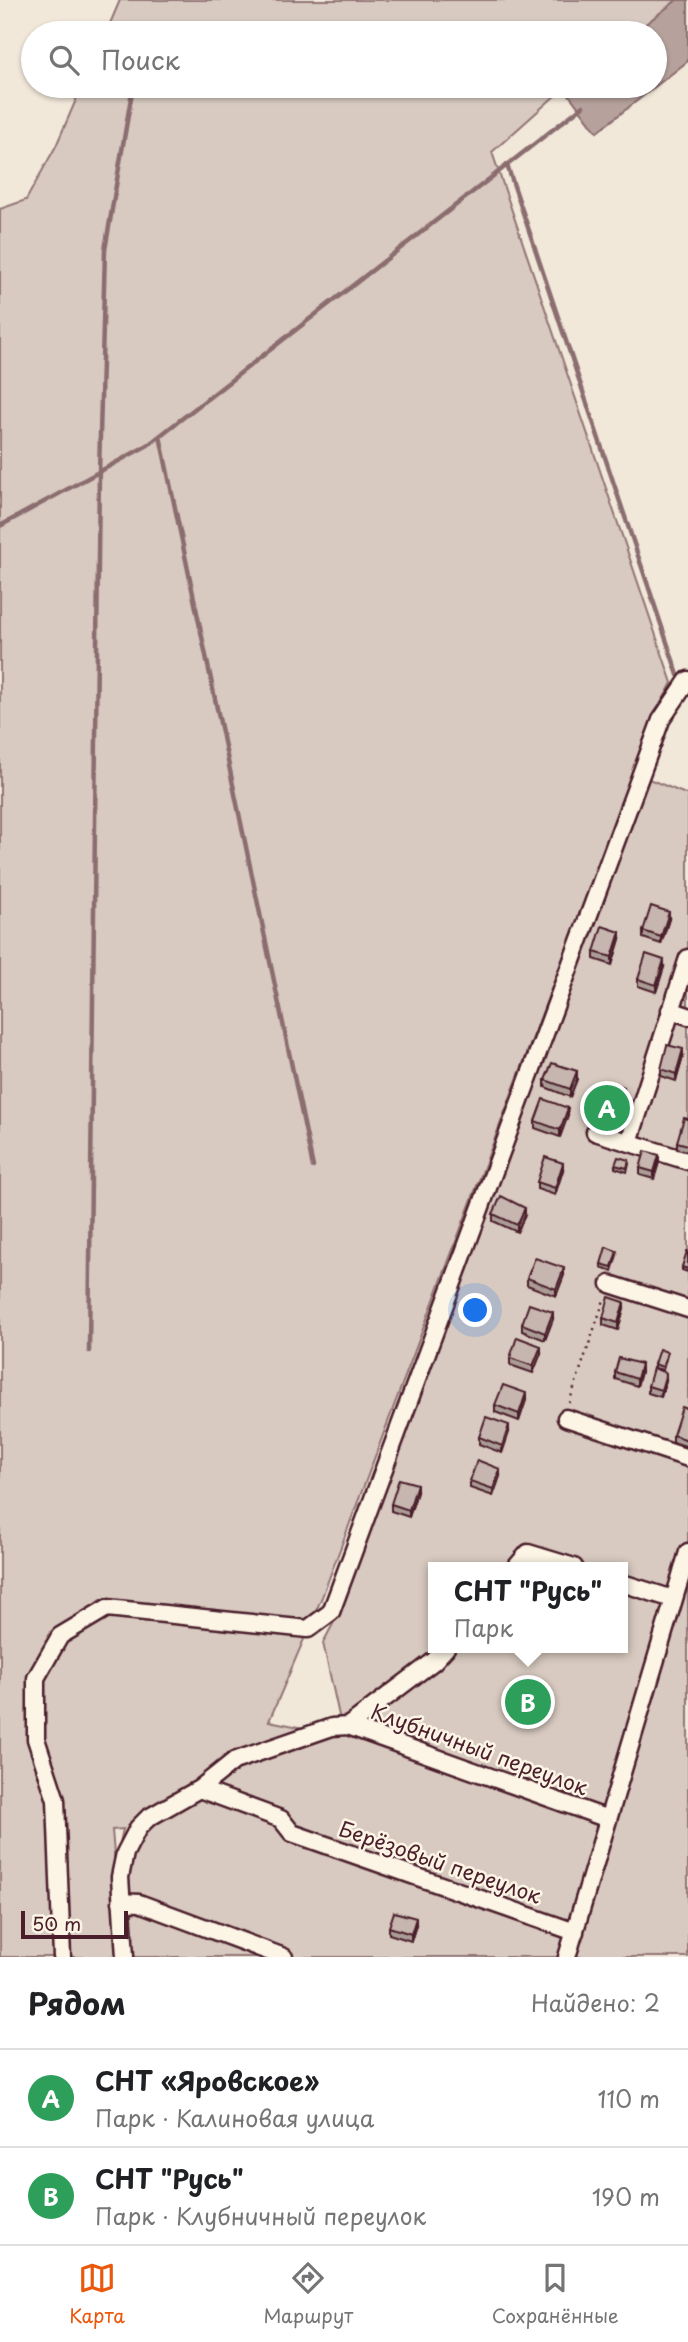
<!DOCTYPE html>
<html lang="ru">
<meta charset="utf-8">
<style>
:root{--surface:#fff;--page:#f6f6f6;--text:#202124;--muted:#757577;--line:#e0e0e0;--accent:#ea580c}
body{margin:0;font-family:"Playpen Sans",sans-serif;background:var(--page);color:var(--text)}
.scale{position:absolute;left:21px;bottom:18px;width:107px;box-sizing:border-box;padding-left:7px;border:4px solid #4a1f2b;border-top:0;font-size:19px;line-height:24px;white-space:nowrap;color:#4a1f2b;-webkit-text-stroke:5px #fcf5e5;paint-order:stroke}
.you{position:absolute;left:476px;top:1311px;width:24px;height:24px;margin:-18px;border:5px solid #fff;border-radius:50%;background:#1a73e8;box-shadow:0 0 0 10px #1a73e833}
.badge{display:grid;place-items:center;width:46px;height:46px;border-radius:50%;background:var(--accent);color:#fff;font-size:23px;font-weight:700}
.pin{position:absolute;translate:-50% -50%;border:4px solid #fff;box-shadow:0 2px 7px #0006}
.popup{position:absolute;left:428px;top:1562px;width:200px;height:91px;box-sizing:border-box;display:grid;place-content:center;border-radius:0px;background:var(--surface);filter:drop-shadow(0 2px 5px #0005);font-size:23px;white-space:nowrap;color:var(--muted)}
.popup b{font-size:26px;color:var(--text)}
.popup::after{content:'';position:absolute;left:50%;top:100%;margin-left:-14px;border:14px solid transparent;border-top-color:var(--surface)}
.list{margin:0;padding:0;list-style:none}
h2{display:flex;justify-content:space-between;align-items:center;height:91px;margin:0;padding:0 28px;font-size:30px}
h2 small{font-size:23px;font-weight:400;color:var(--muted)}
.list li{display:grid;grid-template-columns:46px 1fr auto;gap:21px;align-items:center;box-sizing:border-box;height:98px;padding:0 28px;border-top:2px solid var(--line)}
.list b{display:block;font-size:26px;white-space:nowrap}
.list p{margin:0;font-size:23px;white-space:nowrap;color:var(--muted)}
.list em{font-size:23px;font-style:normal;color:var(--muted)}
.icon{flex:none;width:38px;height:38px;fill:none;stroke:currentColor;stroke-width:2;stroke-linecap:round;stroke-linejoin:round}
.map{position:relative;flex:none;width:688px;height:1957px;overflow:hidden}
.search{position:absolute;background:var(--surface);box-shadow:0 2px 5px #0004;left:21px;right:21px;top:21px;height:77px;display:flex;align-items:center;gap:18px;box-sizing:border-box;padding:0 24px;border-radius:38px;color:var(--muted);font-size:26px}
.sheet{height:287px;background:var(--surface)}
nav{display:flex;justify-content:space-around;align-items:center;box-sizing:border-box;height:98px;border-top:2px solid var(--line);background:var(--surface);font-size:19px;color:var(--muted)}
nav a{display:grid;justify-items:center;gap:4px}
nav .on{color:var(--accent)}
.map>svg:first-child{display:block}
.green{fill:#d8cac0;stroke:#917476;stroke-width:2;fill-rule:evenodd}
.water{fill:#b6a19c;stroke:#8b6d6f;stroke-width:2}
.lines{fill:none;stroke-linecap:round;stroke-linejoin:round}
.stream{stroke:#8b6d6f;stroke-width:4.5}
.minor-casing{stroke:#4a1f2b;stroke-width:21}
.path{stroke:#4a1f2b;stroke-width:2.5;stroke-dasharray:2 5;stroke-linecap:butt}
.minor{stroke:#fcf5e5;stroke-width:16}
.wall{fill:#ab9d96;stroke:#4a1f2b;stroke-width:2}
.shaded-wall{fill:#8b7f7a;stroke:#4a1f2b;stroke-width:2}
.building{fill:#c7b6af;stroke:#4a1f2b;stroke-width:2}
.labels{text-anchor:middle;stroke-width:5;stroke-linejoin:round;paint-order:stroke}
.street-label{font-size:21px;fill:#4a1f2b;stroke:#fcf5e5}
</style>
<div class="map">
<svg width="688" height="1957" viewBox="0 0 688 1957">
<rect width="100%" height="100%" fill="#f1e8da"/>
<filter id="ink" filterUnits="userSpaceOnUse"><feTurbulence type="fractalNoise" baseFrequency=".0143" numOctaves="2"/><feDisplacementMap in="SourceGraphic" scale="14" xChannelSelector="R" yChannelSelector="G"/><feConvolveMatrix kernelMatrix="1 2 1 2 8 2 1 2 1" color-interpolation-filters="sRGB"/></filter>
<g filter="url(#ink)">
<!-- green -->
<path class="green" d="M120 0H677L634 33H106Z
M82 86H566L492 152 672 683 654 716 322 1597 269 1721 304 1728 340 1720 323 1643 334 1622 649 779 688 795V1957H0V209L26 200 56 146ZM434 1567H622V1648H434ZM123 1829 115 1866 112 1830Z"/>
<!-- water -->
<path class="water" d="M677 0H688V61L597 132 564 88 566 86H655V33H634Z"/>
<g class="lines">
<!-- stream -->
<path class="stream" d="M507 165 678 675
M160 436 313 1167
M0 526 148 445 583 106
M89 1351 99 472 105 250 133 86"/>
<defs>
<path id="minor" d="M670 1010 688 1016
M595 1132 688 1161
M629 1142 688 958
M610 1284 688 1309
M566 1418 688 1458
M516 1567 528 1553 574 1567
M622 1583 673 1599
M348 1726 434 1661 446 1648
M199 1789 281 1819 292 1833 575 1932
M121 1902 139 1903 284 1957
M62 1957 56 1800 36 1739V1678L60 1636 107 1608 308 1629 331 1612 661 720 688 680
M125 1957 120 1877 125 1853 138 1828 148 1818 199 1789 234 1761 332 1727 348 1726 608 1819
M567 1957 688 1552"/>
</defs>
<!-- minor casing -->
<use href="#minor" class="minor-casing"/>
<!-- path -->
<path class="path" d="M569 1403 605 1297"/>
<!-- minor -->
<use href="#minor" class="minor"/>
</g>
<!-- wall -->
<path class="wall" d="M669 919 661 944 643 938V931Z
M620 939 612 965 594 959V952Z
M664 967 656 992 638 986V979Z
M683 1057 676 1081 661 1076V1069Z
M577 1079 570 1097 545 1087V1080Z
M624 1094 616 1119 598 1113V1106Z
M568 1115 560 1137 535 1128V1121Z
M688 1119V1152L677 1149V1142Z
M659 1162 654 1179 640 1175V1168Z
M629 1164 627 1172 615 1168V1165Z
M563 1170 555 1195 537 1189V1182Z
M493 1214 525 1215 517 1232 493 1221Z
M688 1251V1272L682 1270V1267Z
M617 1255 612 1271 601 1267V1264Z
M564 1275 556 1296 527 1285V1278Z
M624 1309 618 1330 603 1325V1318Z
M553 1319 545 1340 522 1331V1324Z
M541 1353 533 1373 510 1365V1358Z
M667 1355 663 1370 654 1368V1364Z
M615 1372H641L637 1386 615 1379Z
M666 1380 661 1397 648 1393V1386Z
M526 1400 519 1421 495 1412V1405Z
M688 1409V1447L673 1442V1435Z
M509 1432 502 1453 479 1444V1437Z
M500 1476 493 1496 470 1488V1481Z
M417 1492 409 1517 391 1511V1504Z
M416 1925 411 1941 389 1934V1927Z"/>
<!-- shaded-wall -->
<path class="shaded-wall" d="M669 912V919L661 944V937Z
M620 932V939L612 965V957Z
M664 960V967L656 992V985Z
M683 1049V1057L676 1081V1074Z
M577 1071V1079L570 1097V1089Z
M624 1087V1094L616 1119V1112Z
M568 1108V1115L560 1137V1130Z
M659 1155V1162L654 1179V1172Z
M563 1163V1170L555 1195V1188Z
M525 1208V1215L517 1232V1225Z
M564 1268V1275L556 1296V1289Z
M624 1302V1309L618 1330V1323Z
M553 1312V1319L545 1340V1333Z
M541 1346V1353L533 1373V1366Z
M641 1364V1372L637 1386V1379Z
M666 1373V1380L661 1397V1390Z
M526 1393V1400L519 1421V1414Z
M509 1425V1432L502 1453V1446Z
M500 1469V1476L493 1496V1489Z
M417 1484V1492L409 1517V1510Z
M416 1918V1925L411 1941V1934Z"/>
<!-- building -->
<path class="building" d="M651 906 669 912 661 937 643 931Z
M602 926 620 932 612 957 594 952Z
M646 954 664 960 656 985 638 979Z
M667 1045 683 1049 676 1074 661 1069Z
M552 1063 577 1071 570 1089 545 1080Z
M606 1081 624 1087 616 1112 598 1106Z
M543 1099 568 1108 560 1130 535 1121Z
M684 1118 688 1119V1145L677 1142Z
M645 1151 659 1155 654 1172 640 1168Z
M545 1157 563 1163 555 1188 537 1182Z
M618 1157 629 1160 627 1168 615 1165Z
M501 1196 525 1208 517 1225 493 1214Z
M606 1247 617 1251 612 1267 601 1264Z
M687 1251H688V1269L682 1267Z
M535 1258 564 1268 556 1289 527 1278Z
M609 1297 624 1302 618 1323 603 1318Z
M529 1304 553 1312 545 1333 522 1324Z
M517 1337 541 1346 533 1366 510 1358Z
M659 1349 667 1352 663 1367 654 1364Z
M619 1358 641 1364 637 1379 615 1372Z
M653 1368 666 1373 661 1390 648 1386Z
M503 1385 526 1393 519 1414 495 1405Z
M682 1407 688 1409V1440L673 1435Z
M486 1417 509 1425 502 1446 479 1437Z
M477 1460 500 1469 493 1489 470 1481Z
M399 1479 417 1484 409 1510 391 1504Z
M394 1912 416 1918 411 1934 389 1927Z"/>
</g>
<g class="labels">
<!-- street labels -->
<g class="street-label">
<text transform="translate(479 1750) rotate(20)" y="7">Клубничный переулок</text>
<text transform="translate(440 1863) rotate(19)" y="7">Берёзовый переулок</text>
</g>
</g>
</svg>
<div class="scale">50 m</div>
<div class="you"></div>
<div class="pin badge" style="left:607px;top:1108px;background:#2e9e5b">A</div>
<div class="pin badge" style="left:528px;top:1702px;background:#2e9e5b">B</div>
<div class="popup"><b>СНТ &quot;Русь&quot;</b>Парк</div>
<div class="search"><svg class="icon" aria-label="search" viewBox="0 0 24 24"><circle cx="10" cy="10" r="6"/><path d="M15 15l6 6"/></svg>Поиск</div>
</div>
<section class="sheet">
<h2>Рядом<small>Найдено: 2</small></h2>
<ul class="list">
<li><span class="badge" style="background:#2e9e5b">A</span><div><b>СНТ «Яровское»</b><p>Парк · Калиновая улица</p></div><em>110 m</em></li>
<li><span class="badge" style="background:#2e9e5b">B</span><div><b>СНТ &quot;Русь&quot;</b><p>Парк · Клубничный переулок</p></div><em>190 m</em></li>
</ul>
</section>
<nav>
<a class="on"><svg class="icon" aria-label="map" viewBox="0 0 24 24"><path d="M3 6l6-2 6 2 6-2v14l-6 2-6-2-6 2zM9 4v14M15 6v14"/></svg>Карта</a>
<a><svg class="icon" aria-label="directions" viewBox="0 0 24 24"><path d="M12 3l9 9-9 9-9-9zM9 14v-3h6M13 9l2 2-2 2"/></svg>Маршрут</a>
<a><svg class="icon" aria-label="saved" viewBox="0 0 24 24"><path d="M7 4h10v16l-5-4-5 4z"/></svg>Сохранённые</a>
</nav>
